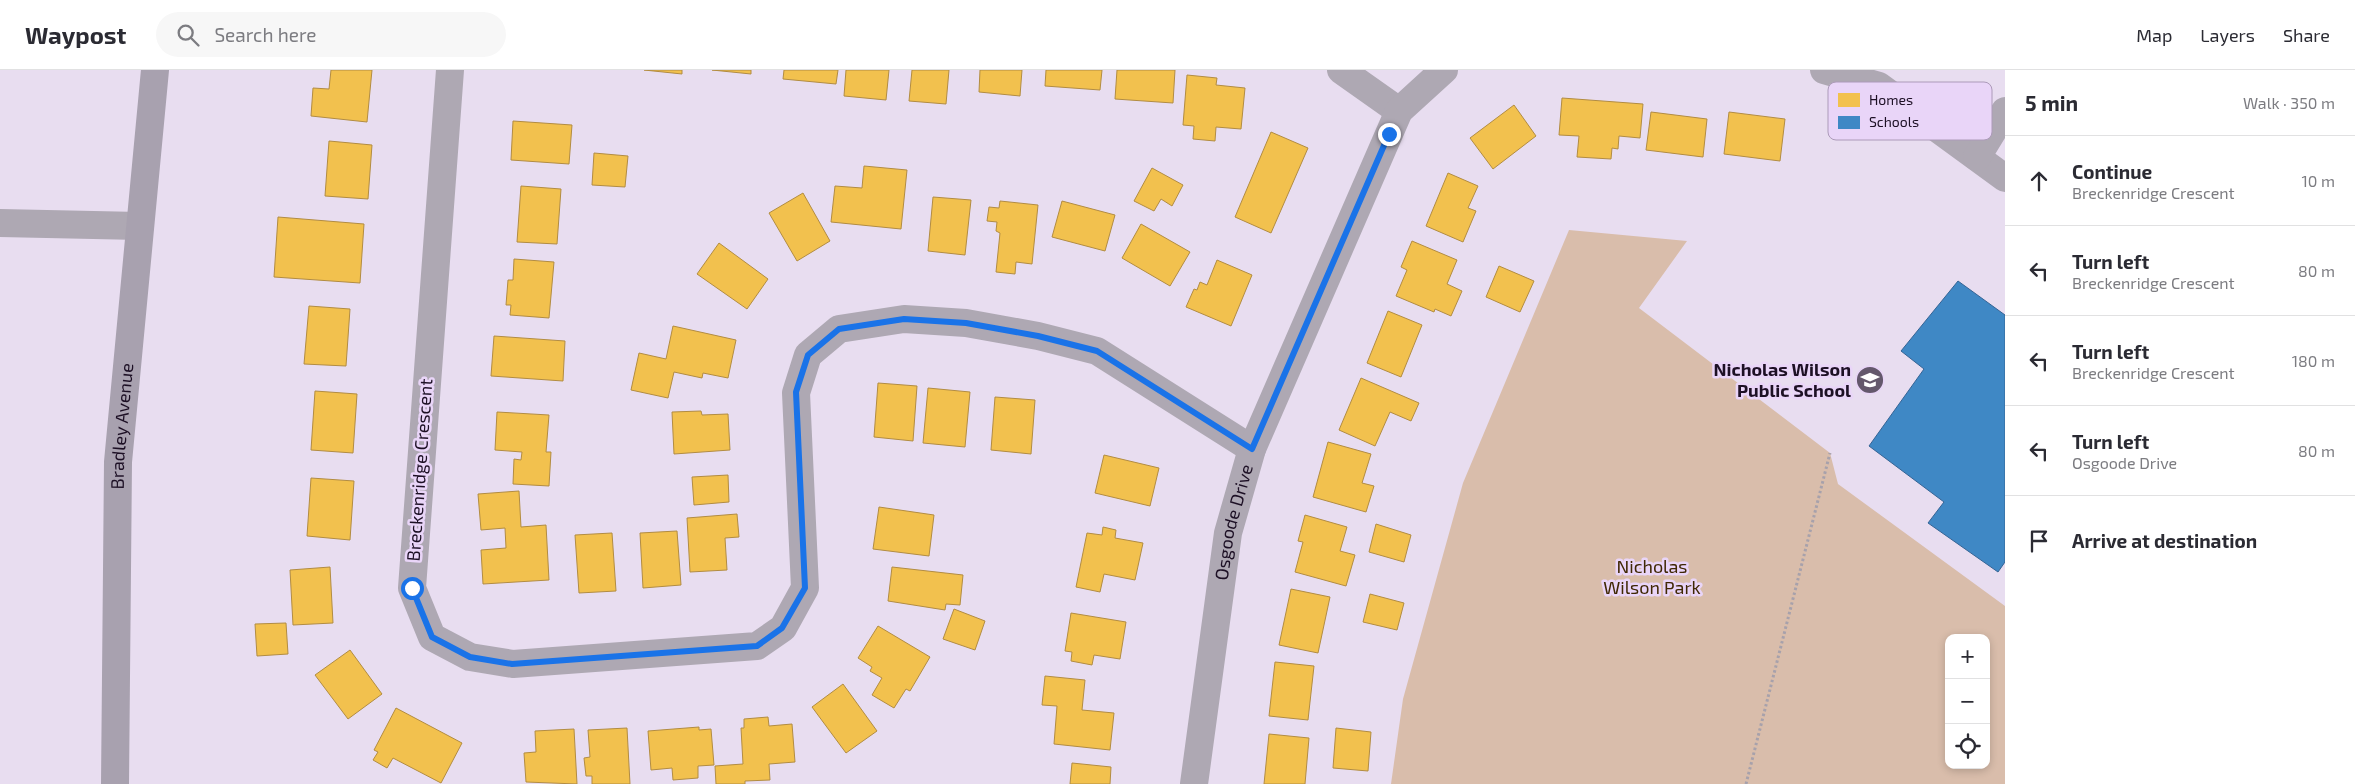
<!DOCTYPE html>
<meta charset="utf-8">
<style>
:root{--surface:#fff;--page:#f7f7f7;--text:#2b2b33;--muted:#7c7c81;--line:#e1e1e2}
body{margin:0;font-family:"Exo 2",sans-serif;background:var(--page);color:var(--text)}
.controls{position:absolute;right:15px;bottom:15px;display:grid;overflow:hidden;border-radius:10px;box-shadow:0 2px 8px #0003}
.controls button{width:45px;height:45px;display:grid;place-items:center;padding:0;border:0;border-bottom:1px solid var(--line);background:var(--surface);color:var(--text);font:25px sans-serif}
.stop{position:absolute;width:15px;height:15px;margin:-11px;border:4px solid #1a73e8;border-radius:50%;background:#fff}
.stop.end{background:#1a73e8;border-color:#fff;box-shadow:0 1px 5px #0008}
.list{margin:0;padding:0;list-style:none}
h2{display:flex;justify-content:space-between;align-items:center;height:65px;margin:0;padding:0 20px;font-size:21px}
h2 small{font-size:16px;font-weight:400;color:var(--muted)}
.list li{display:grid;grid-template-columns:32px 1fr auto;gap:15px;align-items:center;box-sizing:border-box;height:90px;padding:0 20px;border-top:1px solid var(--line)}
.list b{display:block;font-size:19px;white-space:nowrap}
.list p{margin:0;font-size:16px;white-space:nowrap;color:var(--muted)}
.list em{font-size:16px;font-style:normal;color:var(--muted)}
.icon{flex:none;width:28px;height:28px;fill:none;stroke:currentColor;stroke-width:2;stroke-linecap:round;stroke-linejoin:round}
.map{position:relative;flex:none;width:2005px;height:714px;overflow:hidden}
header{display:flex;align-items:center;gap:30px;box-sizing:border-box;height:70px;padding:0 25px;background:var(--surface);border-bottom:1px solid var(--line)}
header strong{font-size:24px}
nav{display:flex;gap:28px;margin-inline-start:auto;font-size:18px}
.search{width:350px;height:45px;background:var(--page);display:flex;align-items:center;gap:12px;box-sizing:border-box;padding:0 18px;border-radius:28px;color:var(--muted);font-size:19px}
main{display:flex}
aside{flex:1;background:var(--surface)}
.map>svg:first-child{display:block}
.green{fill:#d9bdab;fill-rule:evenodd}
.homes{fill:#f2c14e;stroke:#b28c42}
.schools{fill:#3f88c5;stroke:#356495}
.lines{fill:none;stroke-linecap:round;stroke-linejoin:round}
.path{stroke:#a7a1ab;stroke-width:3;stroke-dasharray:2.5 2.5;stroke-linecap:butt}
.minor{stroke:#aea8b3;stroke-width:28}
.major{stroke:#a8a1af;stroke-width:28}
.route{stroke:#1a73e8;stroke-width:6}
.labels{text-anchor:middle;stroke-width:5;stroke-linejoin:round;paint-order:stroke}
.poi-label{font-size:18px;font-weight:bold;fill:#1d1025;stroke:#e9d5f8;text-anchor:end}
.street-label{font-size:18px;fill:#1d1025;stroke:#e9d5f8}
.park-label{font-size:18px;fill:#3f2703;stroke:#e9d5f8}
.key{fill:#e9d5f8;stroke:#ac9ab9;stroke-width:1}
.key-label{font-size:14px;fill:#1d1025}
</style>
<header>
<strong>Waypost</strong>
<div class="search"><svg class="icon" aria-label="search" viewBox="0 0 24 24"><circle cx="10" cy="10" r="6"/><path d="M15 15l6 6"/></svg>Search here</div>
<nav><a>Map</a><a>Layers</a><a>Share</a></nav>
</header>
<main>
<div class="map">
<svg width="2005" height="714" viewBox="0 0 2005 714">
<rect width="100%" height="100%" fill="#e8ddf0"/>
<!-- green -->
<path class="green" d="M1569 160 1687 171 1639 238 1830 383 1838 414 2005 536V714H1391L1403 629 1463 413ZM1949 568H1986V695H1949Z"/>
<!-- homes -->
<path class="homes" d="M331 0H372L367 52 311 46 313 18 329 19Z
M644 0H682V4Z
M712 0H751V4Z
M784 0H838L836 14 783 9Z
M846 0H889L886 30 844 26Z
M912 0H949L946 34 909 31Z
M980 0H1022L1020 26 979 22Z
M1046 0H1102L1100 20 1045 16Z
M1117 0H1175L1173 33 1115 29Z
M1187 5 1217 8 1216 15 1245 18 1241 59 1216 57 1215 71 1193 69 1194 56 1183 55Z
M1562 28 1643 34 1640 68 1619 66 1618 79 1612 78 1611 89 1577 87 1579 66 1559 65Z
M1514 35 1536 66 1493 99 1470 68Z
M1651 42 1707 49 1703 87 1646 80Z
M1729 42 1785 49 1780 91 1724 84Z
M513 51 572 55 569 94 511 90Z
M1271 62 1308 78 1271 163 1235 147Z
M329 71 372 75 368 129 325 126Z
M594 83 628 86 625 117 592 115Z
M864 96 907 100 901 159 831 152 835 116 862 118Z
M1152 98 1183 115 1172 136 1161 129 1154 141 1134 131Z
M1448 103 1478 116 1468 138 1476 141 1463 172 1426 156Z
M521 116 561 119 557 174 517 172Z
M803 123 830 171 797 191 769 143Z
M933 127 971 130 965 185 928 181Z
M1000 131 1038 135 1032 194 1016 192 1015 204 996 202 1000 163 996 161 997 152 987 151 989 137 999 138Z
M1062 131 1115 145 1105 181 1052 167Z
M278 147 364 154 360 213 274 207Z
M1141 154 1190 182 1170 216 1122 188Z
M1412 171 1457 190 1447 214 1462 221 1451 246 1435 239 1434 242 1396 226 1407 200 1401 197Z
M719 173 768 209 747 239 697 204Z
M514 189 554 192 549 248 510 245 511 235H506L508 210H513Z
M1217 190 1252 205 1231 256 1186 237 1194 219 1197 220 1200 212 1207 215Z
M1499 196 1534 211 1520 242 1486 227Z
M309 236 350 239 346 296 304 294Z
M1388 241 1422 255 1401 307 1367 293Z
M673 256 736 270 728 308 703 303 702 308 674 302 668 328 631 320 639 283 666 289Z
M494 266 565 271 563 311 491 306Z
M1361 308 1419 333 1411 351 1390 342 1375 376 1339 360Z
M878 313 917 316 913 371 874 367Z
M928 318 970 322 965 377 923 373Z
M315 321 357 324 353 383 311 380Z
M995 327 1035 330 1031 384 991 380Z
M701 341 702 345 728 344 730 380 674 384 672 342Z
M497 342 549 345 546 382H551L549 416 513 414 514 389 521 390 522 382 495 380Z
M1328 372 1371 384 1362 413 1374 416 1366 442 1313 427Z
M1104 385 1159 398 1150 436 1095 423Z
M728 405 729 432 694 435 692 407Z
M311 408 354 411 350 470 307 466Z
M519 421 521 457 546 455 549 510 483 514 481 480 506 478 505 458 481 460 478 424Z
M879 437 934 445 929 486 873 479Z
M737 444 739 467 725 468 727 500 690 502 687 448Z
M1305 445 1347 457 1340 481 1355 485 1346 516 1295 502 1303 472 1298 471Z
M1376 454 1411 465 1404 492 1369 482Z
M1103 457 1116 460 1115 468 1143 473 1135 510 1104 504 1100 522 1076 517 1087 463 1102 465Z
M677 461 681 515 643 518 640 463Z
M612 463 616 521 579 523 575 465Z
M330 497 333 553 293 555 290 500Z
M892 497 963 505 960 535 946 534 945 540 888 531Z
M1291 519 1330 527 1318 583 1279 575Z
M1370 524 1404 533 1397 560 1363 552Z
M954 539 985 551 975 580 943 569Z
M1071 543 1126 552 1120 589 1094 585 1092 595 1071 591 1072 582 1065 581Z
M286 553 288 584 257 586 255 554Z
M878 556 930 587 910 621 906 619 894 638 872 625 882 608 870 601 872 597 858 588Z
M350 580 382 624 348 649 315 605Z
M1275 592 1314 596 1308 650 1269 646Z
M1045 606 1085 610 1082 640 1114 643 1110 680 1054 674 1057 636 1042 635Z
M843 614 877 661 846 683 812 637Z
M396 638 462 673 441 713 393 688 387 698 373 690 378 682 374 680Z
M768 647 769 656 792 654 795 692 769 694 770 710 745 711V714H716L715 696 743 694 741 658H744V649Z
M699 657V660L711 659 714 695 698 696V708L673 710 672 698 651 700 648 661Z
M627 658 630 714H592V706H586L584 688 590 687 588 660Z
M1336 658 1371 662 1368 701 1333 698Z
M574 659 577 714 526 712 524 683 536 682 535 661Z
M1269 664 1309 668 1305 714H1264Z
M1072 693 1111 697 1110 714H1070Z"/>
<!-- schools -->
<path class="schools" d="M1958 211 2005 245V492L1998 502 1928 453 1944 432 1869 376 1924 299 1901 281Z"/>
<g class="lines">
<!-- path -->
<path class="path" d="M1746 714 1830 383"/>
<!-- minor -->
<g class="minor">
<path d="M450 0 412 518 432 567 470 587 513 594 757 576 783 558 805 518 796 323 808 285 839 259 904 249 966 253 1038 266 1097 281 1252 379"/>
<path d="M1341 0 1399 41"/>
<path d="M1824 0 1879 16 2005 108"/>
<path d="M1977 87 2005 41"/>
<path d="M0 153 140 156"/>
<path id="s1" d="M1194 714 1228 463 1252 379 1399 41 1444 0"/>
</g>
<!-- major -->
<path class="major" id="s2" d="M115 714 118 392 155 0"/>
</g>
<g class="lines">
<!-- route -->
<path class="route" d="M412 518 432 567 470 587 512 594 757 576 782 558 805 518 796 322 808 285 839 259 904 249 966 253 1038 266 1097 281 1252 379 1389 64"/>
</g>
<!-- icons -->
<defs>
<symbol id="school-disc" viewBox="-11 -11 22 22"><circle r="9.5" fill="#64586c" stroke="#e9d5f8"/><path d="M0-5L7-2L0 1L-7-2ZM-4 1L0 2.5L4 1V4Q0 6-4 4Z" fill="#fff"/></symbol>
</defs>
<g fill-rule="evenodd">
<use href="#school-disc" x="1854" y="294" width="32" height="32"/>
</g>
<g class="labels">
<!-- poi labels -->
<g class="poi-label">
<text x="1851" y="306">Nicholas Wilson<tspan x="1851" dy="21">Public School</tspan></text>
</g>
<!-- street labels -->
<g class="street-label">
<text dy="6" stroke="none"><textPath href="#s2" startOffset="358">Bradley Avenue</textPath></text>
<text transform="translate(420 400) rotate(-86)" y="6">Breckenridge Crescent</text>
<text dy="6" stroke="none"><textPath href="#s1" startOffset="265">Osgoode Drive</textPath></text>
</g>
<!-- park labels -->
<g class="park-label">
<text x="1652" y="503">Nicholas<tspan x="1652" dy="21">Wilson Park</tspan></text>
</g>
</g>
<!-- legend -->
<rect x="1828" y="12" width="164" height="58" rx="8" class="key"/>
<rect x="1838" y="23" width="22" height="14" fill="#f2c14e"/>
<rect x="1838" y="46" width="22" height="13" fill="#3f88c5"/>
<g class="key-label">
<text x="1869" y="35">Homes</text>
<text x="1869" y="57">Schools</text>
</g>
</svg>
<div class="controls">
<button>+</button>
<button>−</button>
<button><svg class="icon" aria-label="locate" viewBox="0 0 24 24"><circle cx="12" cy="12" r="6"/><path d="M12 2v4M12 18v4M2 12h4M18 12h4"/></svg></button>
</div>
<div class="stop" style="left:412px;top:518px"></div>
<div class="stop end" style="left:1389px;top:64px"></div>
</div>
<aside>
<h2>5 min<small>Walk · 350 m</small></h2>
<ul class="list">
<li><svg class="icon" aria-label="ahead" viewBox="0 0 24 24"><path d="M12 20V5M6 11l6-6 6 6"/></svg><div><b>Continue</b><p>Breckenridge Crescent</p></div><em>10 m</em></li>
<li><svg class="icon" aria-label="left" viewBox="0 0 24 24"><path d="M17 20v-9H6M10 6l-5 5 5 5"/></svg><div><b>Turn left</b><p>Breckenridge Crescent</p></div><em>80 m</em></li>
<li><svg class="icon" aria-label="left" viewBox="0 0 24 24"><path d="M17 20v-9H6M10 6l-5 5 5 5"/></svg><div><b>Turn left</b><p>Breckenridge Crescent</p></div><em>180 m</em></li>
<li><svg class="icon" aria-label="left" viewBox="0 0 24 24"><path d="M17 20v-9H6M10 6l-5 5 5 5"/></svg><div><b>Turn left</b><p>Osgoode Drive</p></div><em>80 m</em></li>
<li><svg class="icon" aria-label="arrive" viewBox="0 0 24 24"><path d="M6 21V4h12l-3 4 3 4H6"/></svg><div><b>Arrive at destination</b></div></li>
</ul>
</aside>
</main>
